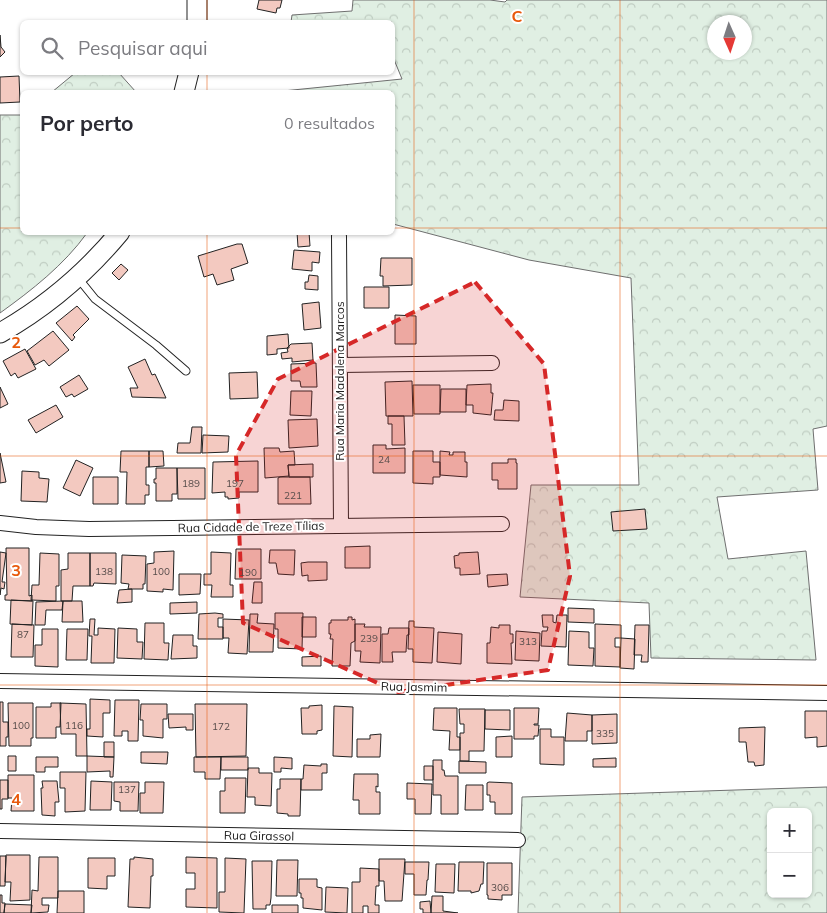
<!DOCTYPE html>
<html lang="pt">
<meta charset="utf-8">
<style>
:root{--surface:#fff;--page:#f2f2f3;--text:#2b2b33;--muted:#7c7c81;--line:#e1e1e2}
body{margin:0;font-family:Mulish,sans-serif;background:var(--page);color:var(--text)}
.controls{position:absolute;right:15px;bottom:15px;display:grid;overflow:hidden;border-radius:8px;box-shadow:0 1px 4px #0004}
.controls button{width:45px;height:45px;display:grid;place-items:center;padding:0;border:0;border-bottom:1px solid var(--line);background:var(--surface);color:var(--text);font:25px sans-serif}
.compass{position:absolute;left:707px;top:15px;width:45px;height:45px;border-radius:50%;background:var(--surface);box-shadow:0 1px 4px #0004;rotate:177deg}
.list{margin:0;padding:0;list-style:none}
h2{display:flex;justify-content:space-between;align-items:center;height:65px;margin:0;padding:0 20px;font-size:21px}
h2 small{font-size:16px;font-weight:400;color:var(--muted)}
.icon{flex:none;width:28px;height:28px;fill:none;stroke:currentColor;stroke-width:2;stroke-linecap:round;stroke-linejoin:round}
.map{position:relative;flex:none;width:827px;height:913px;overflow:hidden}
.search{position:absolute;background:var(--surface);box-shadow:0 1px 4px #0004;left:20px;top:20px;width:375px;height:55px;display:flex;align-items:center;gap:12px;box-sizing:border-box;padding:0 18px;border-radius:8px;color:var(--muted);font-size:19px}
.panel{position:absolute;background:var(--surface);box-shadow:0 1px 4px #0004;left:20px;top:90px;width:375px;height:145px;border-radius:8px}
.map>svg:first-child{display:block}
.forest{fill:url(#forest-crowns);stroke:#6f6f6f;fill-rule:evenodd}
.building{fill:#f3c9c0;stroke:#222}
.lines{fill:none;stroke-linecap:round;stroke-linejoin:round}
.service-casing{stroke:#222;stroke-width:9}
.minor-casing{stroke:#222;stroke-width:16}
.secondary-casing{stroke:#222;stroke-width:21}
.service{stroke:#fff;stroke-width:7}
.minor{stroke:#fff;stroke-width:14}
.secondary{stroke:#fff;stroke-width:19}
.marked{fill:#d62828;fill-opacity:0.2;stroke:#d62828;stroke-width:4;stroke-dasharray:10 6;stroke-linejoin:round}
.grid{fill:none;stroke:#e8590c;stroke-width:1;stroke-opacity:0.55}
.labels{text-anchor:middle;stroke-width:4;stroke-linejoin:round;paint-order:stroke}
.number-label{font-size:10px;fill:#564c4a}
.street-label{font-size:12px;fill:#222;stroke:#fff}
.grid-label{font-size:16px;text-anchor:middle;font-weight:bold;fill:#e8590c;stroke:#fff;stroke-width:4;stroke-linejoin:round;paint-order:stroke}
</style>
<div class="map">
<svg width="827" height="913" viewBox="0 0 827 913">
<defs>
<pattern id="forest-crowns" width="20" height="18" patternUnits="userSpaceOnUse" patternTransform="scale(1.25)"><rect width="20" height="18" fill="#e0efe3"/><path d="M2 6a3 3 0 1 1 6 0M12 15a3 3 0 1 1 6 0" fill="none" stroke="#c0cdc2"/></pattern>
</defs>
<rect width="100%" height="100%" fill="#fff"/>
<!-- forest -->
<path class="forest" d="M353 0H490L505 2 507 0H827V426L813 429 818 490 717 497 728 559 806 551 816 660 651 658 649 603 520 597 531 485H639L631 278 529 260 393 224 392 92H273L402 79 393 57 392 22H291L292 15 352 11ZM714 22H744V52H714Z
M79 73H119L136 92H52L75 73Z
M0 115H22V232L87 233C64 265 32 290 0 313Z
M827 787V913H518L522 797ZM771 812H808V894H771Z"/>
<!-- building -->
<path class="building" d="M259 0H282L280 8H277L276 13 257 9Z
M0 35 1 47 5 52 0 57Z
M19 76 20 102 0 103V77Z
M297 232H309L310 246 298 247Z
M237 244H242L248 263 231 269 234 280 217 285 213 274 204 277 198 256Z
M294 250 320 252 319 263 312 262V271L292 269Z
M381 258H412V285L383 286V276H380Z
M121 264 128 270 119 280 112 273Z
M309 275 318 276V290L305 289V282H308Z
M364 287H389V308H364Z
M319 302 321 328 304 330 302 304Z
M77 306 89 319 73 335 75 337 72 341 56 323Z
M395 315 416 316V344H395Z
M53 331 69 350 49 366 44 360 35 365 27 351Z
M288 334 289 348 277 349V354L267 355V336Z
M312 343 313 360 292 362V358L282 359 281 353 288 352 287 348 291 344Z
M25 349 36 369 18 378 15 373 11 376 3 361Z
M145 359 152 375 155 374 166 398 132 397 130 388H138L128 367Z
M316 363 317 387H301L300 381H291V364Z
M257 372 258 398 230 399 229 373Z
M79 375 88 389 74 397 72 394 66 397 60 387Z
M412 381 413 416H386L385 382Z
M491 384V393H493L491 415 473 413V405H466L467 385Z
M413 385H440V414H414Z
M0 387 8 404 0 408Z
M441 389H466V412H440Z
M291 391H312L311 416 290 415Z
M504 400 519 401V421L494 420 495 410H503Z
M56 405 63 417 36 433 28 420Z
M388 416H404L405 445H392V424H388Z
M317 419 318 446 289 448 288 420Z
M192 427H202L201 453H177L178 443H190Z
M203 435 229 436 228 452 202 453Z
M373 445H386V449L405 448V473H373Z
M264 448H279L280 452 294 451 295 465H288L289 476 265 478Z
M121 451H149V467H146V485H149V495H145V504H126L127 472H120Z
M149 451H163L164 466 149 467Z
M413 451H433V462H440V477H433V484L413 483Z
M440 451 450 452 449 455H453V452H465V462H467V477L440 475Z
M0 453 6 482 0 483Z
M508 459H516V463H517V489H498V480H492V463H508Z
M76 460 93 468 80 496 63 488Z
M258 461V492H239V498L228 499V497H225V492L212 493 213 462Z
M313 464V477H289L288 465Z
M156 468H177V494H172V501H156V483H154V479H156Z
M177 468H205V499H178Z
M22 471 39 472V478L49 479 47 502 21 501Z
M93 477H118V504H93Z
M280 477H310L311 504H278V478Z
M645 509 647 529 613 531 611 512Z
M370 546V568H345V547Z
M6 548H29V596L32 595V601L5 600V595H7Z
M236 549H261V579H235Z
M270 550H295L294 575 278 574 276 563H269Z
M174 551 173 590 163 589V592L147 591V564L154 563V552Z
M0 552 6 553 2 582H5L4 589 1 588 0 595Z
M211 552 231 553 230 585H233V597H211L212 585H204V574H211Z
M478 552 480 574 460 575V568H455L454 556 459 555V553Z
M40 553 59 554V586H56V601L31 600 32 585H39Z
M68 553H90V586H73L72 601H61V570L68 569Z
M90 553H116V584L94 583 93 586H90Z
M122 555 146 556 145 584H143V589H128L129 584 121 583Z
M308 562H327V580L308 581V575L302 576 301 563Z
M179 574H201L200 594 179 595Z
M507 574 508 585 488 587 487 575Z
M254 582H262V603H252Z
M132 589V602L117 603 119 590Z
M11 600 33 601 32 625 10 624Z
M63 601 62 610H46L45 625H35L36 602Z
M63 601H82L83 622H62Z
M197 602V613L170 614V603Z
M568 608 594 609V623L568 622Z
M215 613 223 614V618H218V627H223V639H198L199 614Z
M275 613H303L302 649 278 648V629H275Z
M250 614H258L257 623 274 624 273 652H249Z
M542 615H553V622L556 623 557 615H567L566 647 541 646 542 631H547L548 627H543Z
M302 617H316V637H302Z
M348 617H352V620L355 619V641L351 643 350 666H332L333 639H330L331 634H329V623H331V620H348Z
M90 619H95L94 635H98V628L115 629 114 663H91L92 636H89Z
M223 619 249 620 247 654 228 653 229 638H223Z
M409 621H414V627L434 628 432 663 413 662V649H408Z
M145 623H164V643H169L168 660 144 659Z
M12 624 34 625 33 657H11Z
M355 624H365L364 627H381L380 663 360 662 361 651H355Z
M595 624 621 625V638H615V647H620V667L595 666Z
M499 625H510V634H513V643H511L512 664 487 663V643H490L491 627 499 628Z
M635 625H649L648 662H641L642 655H634Z
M118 628 137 629V642H143L142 659 117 658Z
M389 628H409V635H407L406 652H392L393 662H382V634H388Z
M42 629H58V667L35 666V645H42Z
M67 629H88L87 660H66Z
M516 631 540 633 539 661 515 660Z
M569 631 589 632V648H594L593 666 568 665Z
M438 632 462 634 461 664 437 662Z
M173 635H193V646H197V658L171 659Z
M621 638 635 639 634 669 620 668Z
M321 656V666H302V657Z
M90 699 110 700V713H103V737L87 736V729H90Z
M115 700H139L138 741H128V731H122V736H114Z
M0 702H3V722H8V737H6V746H0Z
M8 703H33V738H31V746H9Z
M51 703H61L60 727H56V738H36V707H51Z
M60 703 86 704 87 756H76V734H61Z
M141 704H167V719H163V738L143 736V720H140Z
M195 704H247L246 756 196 757Z
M322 705V730L317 731V734H302L301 708H309V706Z
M334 706 353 707 352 757 333 756Z
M434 708H457V737H460V750H449L450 731 433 730Z
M514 708H539L538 724H534V725H539L538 736H534V739H514Z
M459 709H485L484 751H469V761H460V733H464V724H460Z
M485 710H510V730L485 729Z
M805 711H827V746L817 747V737L805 738Z
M567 713 592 715V731H587V741H565Z
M168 714H193V730H186V727L169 728Z
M617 714V743L592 744V715Z
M765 727 764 765 755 766 754 762H748L746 742H739V728Z
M540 729H551V737H564V765L540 764Z
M381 734 380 757H357V739H370V735Z
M512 736V757H496V737Z
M104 742H114V757H104Z
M141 752H168L167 764 141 763Z
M8 756H16V771H8Z
M87 756 114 757 113 777H110V771L87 772Z
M36 757H58V767H45V772H36Z
M194 757H221L220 779H205V772H194Z
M221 757H248V770H221Z
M274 757 292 758V769L281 768V772H274Z
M616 758V767H593V759Z
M433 760H442V770H444L445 776H458V814H441V795H433Z
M459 761 486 762V773H459Z
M321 764H327V773H322V790H301V779H303L304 765 321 766Z
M424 766H433V780H424Z
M248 768H259V773H272L271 806 255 805V797H247Z
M60 772H86L85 811 65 812V788H60Z
M354 774H378V787L376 786V792H380V814H359V800H353Z
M8 775H34V811H11L12 798H8Z
M225 778H246L245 813H220V791H225Z
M280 779H301L300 816H288V814L277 813V789H280Z
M0 780H8V799H2V809H0Z
M42 781H57L59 802H55V816L42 815 41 788H43Z
M91 781 112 782 111 810H90Z
M114 782H139L138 811H120V802L114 801Z
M145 782H164L163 813H140V793H145Z
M489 782 512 783V814H495V802H490V795H487V783Z
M407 783 432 784 431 814H415V799H407Z
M466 785H483V810H465Z
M30 855V900L10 901 11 882H5L6 855Z
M0 856H6L5 886H0Z
M39 857H58V898H42V905H49L48 912 31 913 32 890 38 891Z
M134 857 153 859V876H151L150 908 128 907 130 859H134Z
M186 857 217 858V908L186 907V889H195V873H186Z
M88 858H115V876H107V889L88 888Z
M225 858 246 859 244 913 219 912V892H225Z
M379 859H405L402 901H385L384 881H379Z
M277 860H298L297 896H276Z
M252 861H272L271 898 270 905H266V909H253Z
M405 862H429L428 880H427L426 895H414V874H405Z
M459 862H484L483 884H481L479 891 471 893V891H458Z
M487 863H512V895H502V900L488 899V895H487Z
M436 864H455L454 893 435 892Z
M360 868 379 869V886H376L375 905H379V913H368V906H363V913H352V882H360Z
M299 879H317V887L322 888V910L303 908V898H301V893H299Z
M326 887 348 888 347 913 325 912Z
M58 891H84V913H57Z
M0 895H2V903H5L4 913H0Z
M432 896H443V911L458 913H431Z
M430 901 431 913H423V909H420V902Z
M5 904 32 905 31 913H4Z
M272 905H298V913H272Z"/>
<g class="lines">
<defs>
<path id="service" d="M78 278 95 299 156 345 186 371"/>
<path id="minor" d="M339 236 341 526
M340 365 492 363
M0 523 36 527 89 529 502 524
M0 681 827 693
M0 831 518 840"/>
<path id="secondary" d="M197 0V22
M184 92 189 72
M0 333C46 307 86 273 120 232"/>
</defs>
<!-- service casing -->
<use href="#service" class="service-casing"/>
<!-- minor casing -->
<use href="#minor" class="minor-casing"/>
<!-- secondary casing -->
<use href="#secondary" class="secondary-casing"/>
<!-- service -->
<use href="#service" class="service"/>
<!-- minor -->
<use href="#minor" class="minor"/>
<!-- secondary -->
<use href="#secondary" class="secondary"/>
</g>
<!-- marked area -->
<path class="marked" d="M475 282 544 364 570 576 548 670 398 692 243 623 236 455 278 379Z"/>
<!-- grid -->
<path class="grid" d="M207 0V22M414 0V913M620 0V913M207 72V92M0 228H22M392 228H827M207 232V913M0 456H827M0 685H827"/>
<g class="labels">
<!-- number labels -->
<g class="number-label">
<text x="384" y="463">24</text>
<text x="191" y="487">189</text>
<text x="235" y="487">197</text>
<text x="293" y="499">221</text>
<text x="104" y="575">138</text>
<text x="161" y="575">100</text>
<text x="248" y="576">190</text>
<text x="23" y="638">87</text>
<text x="369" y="642">239</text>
<text x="528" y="645">313</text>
<text x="21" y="729">100</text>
<text x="74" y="729">116</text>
<text x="221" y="730">172</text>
<text x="605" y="737">335</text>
<text x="127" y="793">137</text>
<text x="500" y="891">306</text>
</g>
<!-- street labels -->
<g class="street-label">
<text transform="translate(340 381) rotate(-90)" y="4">Rua Maria Madalena Marcos</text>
<text transform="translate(251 527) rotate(-1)" y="4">Rua Cidade de Treze Tílias</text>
<text transform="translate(414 687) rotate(1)" y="4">Rua Jasmim</text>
<text transform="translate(259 836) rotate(1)" y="4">Rua Girassol</text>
</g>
</g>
<g class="grid-label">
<text x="517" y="22">C</text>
<text x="16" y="348">2</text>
<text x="16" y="576">3</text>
<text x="16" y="805">4</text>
</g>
</svg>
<div class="controls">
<button>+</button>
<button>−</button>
</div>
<svg class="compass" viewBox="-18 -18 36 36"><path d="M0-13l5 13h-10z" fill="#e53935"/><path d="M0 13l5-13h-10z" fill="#7c7c81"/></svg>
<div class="search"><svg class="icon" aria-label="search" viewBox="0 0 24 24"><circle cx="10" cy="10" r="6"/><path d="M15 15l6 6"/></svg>Pesquisar aqui</div>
<section class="panel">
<h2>Por perto<small>0 resultados</small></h2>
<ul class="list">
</ul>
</section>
</div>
